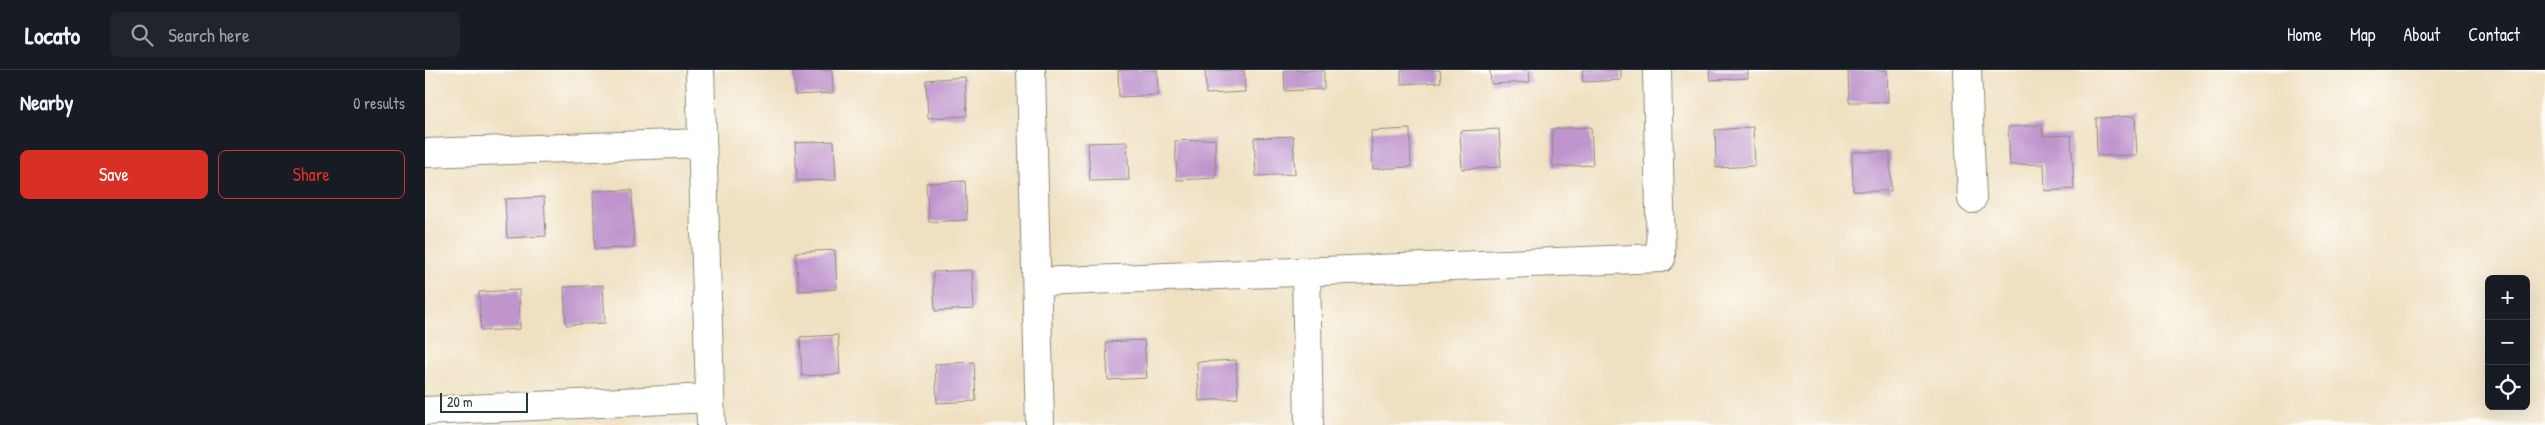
<!DOCTYPE html>
<meta charset="utf-8">
<style>
:root{--surface:#171b24;--page:#20242c;--text:#f1f3f6;--muted:#9ea1a6;--line:#363941;--accent:#d93025}
body{margin:0;font-family:"Patrick Hand",sans-serif;background:var(--page);color:var(--text)}
.controls{position:absolute;right:15px;bottom:15px;display:grid;overflow:hidden;border-radius:8px;box-shadow:0 5px 20px #0002}
.controls button{width:45px;height:45px;display:grid;place-items:center;padding:0;border:0;border-bottom:1px solid var(--line);background:var(--surface);color:var(--text);font:25px sans-serif}
.scale{position:absolute;left:15px;bottom:12px;width:88px;box-sizing:border-box;padding-left:5px;border:2px solid #1f3d34;border-top:0;font-size:14px;line-height:18px;white-space:nowrap;color:#1f3d34;-webkit-text-stroke:4px #fdfcf7;paint-order:stroke}
.list{margin:0;padding:0;list-style:none}
h2{display:flex;justify-content:space-between;align-items:center;height:65px;margin:0;padding:0 20px;font-size:21px}
h2 small{font-size:16px;font-weight:400;color:var(--muted)}
.actions{display:flex;gap:10px;padding:15px 20px}
.actions a{flex:1;padding:11px 0;border:1px solid var(--accent);border-radius:8px;text-align:center;font-size:18px;color:var(--accent)}
.actions .main{background:var(--accent);color:#fff}
.icon{flex:none;width:28px;height:28px;fill:none;stroke:currentColor;stroke-width:2;stroke-linecap:round;stroke-linejoin:round}
.map{position:relative;flex:none;width:2120px;height:355px;overflow:hidden}
header{display:flex;align-items:center;gap:30px;box-sizing:border-box;height:70px;padding:0 25px;background:var(--surface);border-bottom:1px solid var(--line)}
header strong{font-size:24px}
nav{display:flex;gap:28px;margin-inline-start:auto;font-size:18px}
.search{width:350px;height:45px;background:var(--page);display:flex;align-items:center;gap:12px;box-sizing:border-box;padding:0 18px;border-radius:8px;color:var(--muted);font-size:19px}
main{display:flex}
aside{flex:1;background:var(--surface)}
.map>svg:first-child{display:block}
.building{fill:#c095ce}
.lines{fill:none;stroke-linecap:round;stroke-linejoin:round}
.minor-casing{stroke:#878e7a;stroke-width:30}
.minor{stroke:#fff;stroke-width:28}
</style>
<header>
<strong>Locato</strong>
<div class="search"><svg class="icon" aria-label="search" viewBox="0 0 24 24"><circle cx="10" cy="10" r="6"/><path d="M15 15l6 6"/></svg>Search here</div>
<nav><a>Home</a><a>Map</a><a>About</a><a>Contact</a></nav>
</header>
<main>
<aside>
<h2>Nearby<small>0 results</small></h2>
<ul class="list">
</ul>
<div class="actions"><a class="main">Save</a><a>Share</a></div>
</aside>
<div class="map">
<svg width="2120" height="355" viewBox="0 0 2120 355">
<rect width="100%" height="100%" fill="#fdfcf7"/>
<filter id="ink" filterUnits="userSpaceOnUse"><feTurbulence type="fractalNoise" baseFrequency=".02" numOctaves="2"/><feDisplacementMap in="SourceGraphic" scale="10" xChannelSelector="R" yChannelSelector="G"/><feConvolveMatrix kernelMatrix="1 2 1 2 8 2 1 2 1" color-interpolation-filters="sRGB"/></filter>
<filter id="wash" filterUnits="userSpaceOnUse"><feTurbulence type="fractalNoise" baseFrequency=".0096" numOctaves="4" result="noise"/><feDisplacementMap in="SourceGraphic" scale="20" xChannelSelector="R" yChannelSelector="G"/><feGaussianBlur stdDeviation="1.12" result="paint"/><feColorMatrix in="noise" values="0 0 0 0 0 0 0 0 0 0 0 0 0 0 0 0 0 1.4 0 .05"/><feComposite in="paint" operator="in"/></filter>
<g filter="url(#wash)">
<rect width="100%" height="100%" fill="#efe0c1"/>
<g id="blocks">
<!-- building -->
<path class="building" d="M368 0H407L408 23 370 25Z
M693 0H732L733 25 694 27Z
M780 0H819L820 22 781 24Z
M859 0H899V19L860 21Z
M976 0H1015L1016 12 976 14Z
M1065 0H1104L1105 12 1066 14Z
M1157 0H1196V10L1158 12Z
M1284 0H1323V8L1285 10Z
M1423 0H1462L1463 32H1424Z
M540 7 542 46 503 48 501 10Z
M1710 46 1712 85 1672 86 1671 48Z
M1617 55 1618 66 1646 65 1649 119 1620 121 1619 94 1585 95 1583 57Z
M1166 57 1168 95 1128 97 1127 59Z
M1328 57 1330 96 1291 98 1290 60Z
M985 59 986 97 948 99 946 61Z
M1074 59 1076 97 1037 99 1035 61Z
M868 66 870 104 831 106 829 68Z
M790 69 791 108 752 110 750 71Z
M409 71 411 110 372 111 370 73Z
M702 72 704 110 665 111 663 73Z
M1427 82H1465L1466 121H1428Z
M540 111 542 150 504 152 501 113Z
M207 120 209 178 170 179 168 121Z
M119 127 121 166 82 168 80 129Z
M410 180 412 219 374 221 371 182Z
M547 200 549 239 510 241 508 202Z
M178 215 180 253 141 255 139 217Z
M94 220 95 259 56 261 54 222Z
M413 265 415 304 377 306 375 267Z
M719 270 722 308 683 310 681 272Z
M811 290 813 328 774 331 772 292Z
M549 292 551 331 512 333 510 294Z"/>
</g>
</g>
<g filter="url(#ink)">
<use href="#blocks" fill-opacity="0" stroke="#878e7a" stroke-width="1"/>
<g class="lines">
<defs>
<path id="minor" d="M275 0 286 355
M606 0 615 355
M1542 0 1547 129
M0 83 277 73
M881 202 884 355
M612 212 1236 188 1232 0
M0 341 285 328"/>
</defs>
<!-- minor casing -->
<use href="#minor" class="minor-casing"/>
<!-- minor -->
<use href="#minor" class="minor"/>
</g>
</g>
</svg>
<div class="controls">
<button>+</button>
<button>−</button>
<button><svg class="icon" aria-label="locate" viewBox="0 0 24 24"><circle cx="12" cy="12" r="6"/><path d="M12 2v4M12 18v4M2 12h4M18 12h4"/></svg></button>
</div>
<div class="scale">20 m</div>
</div>
</main>
